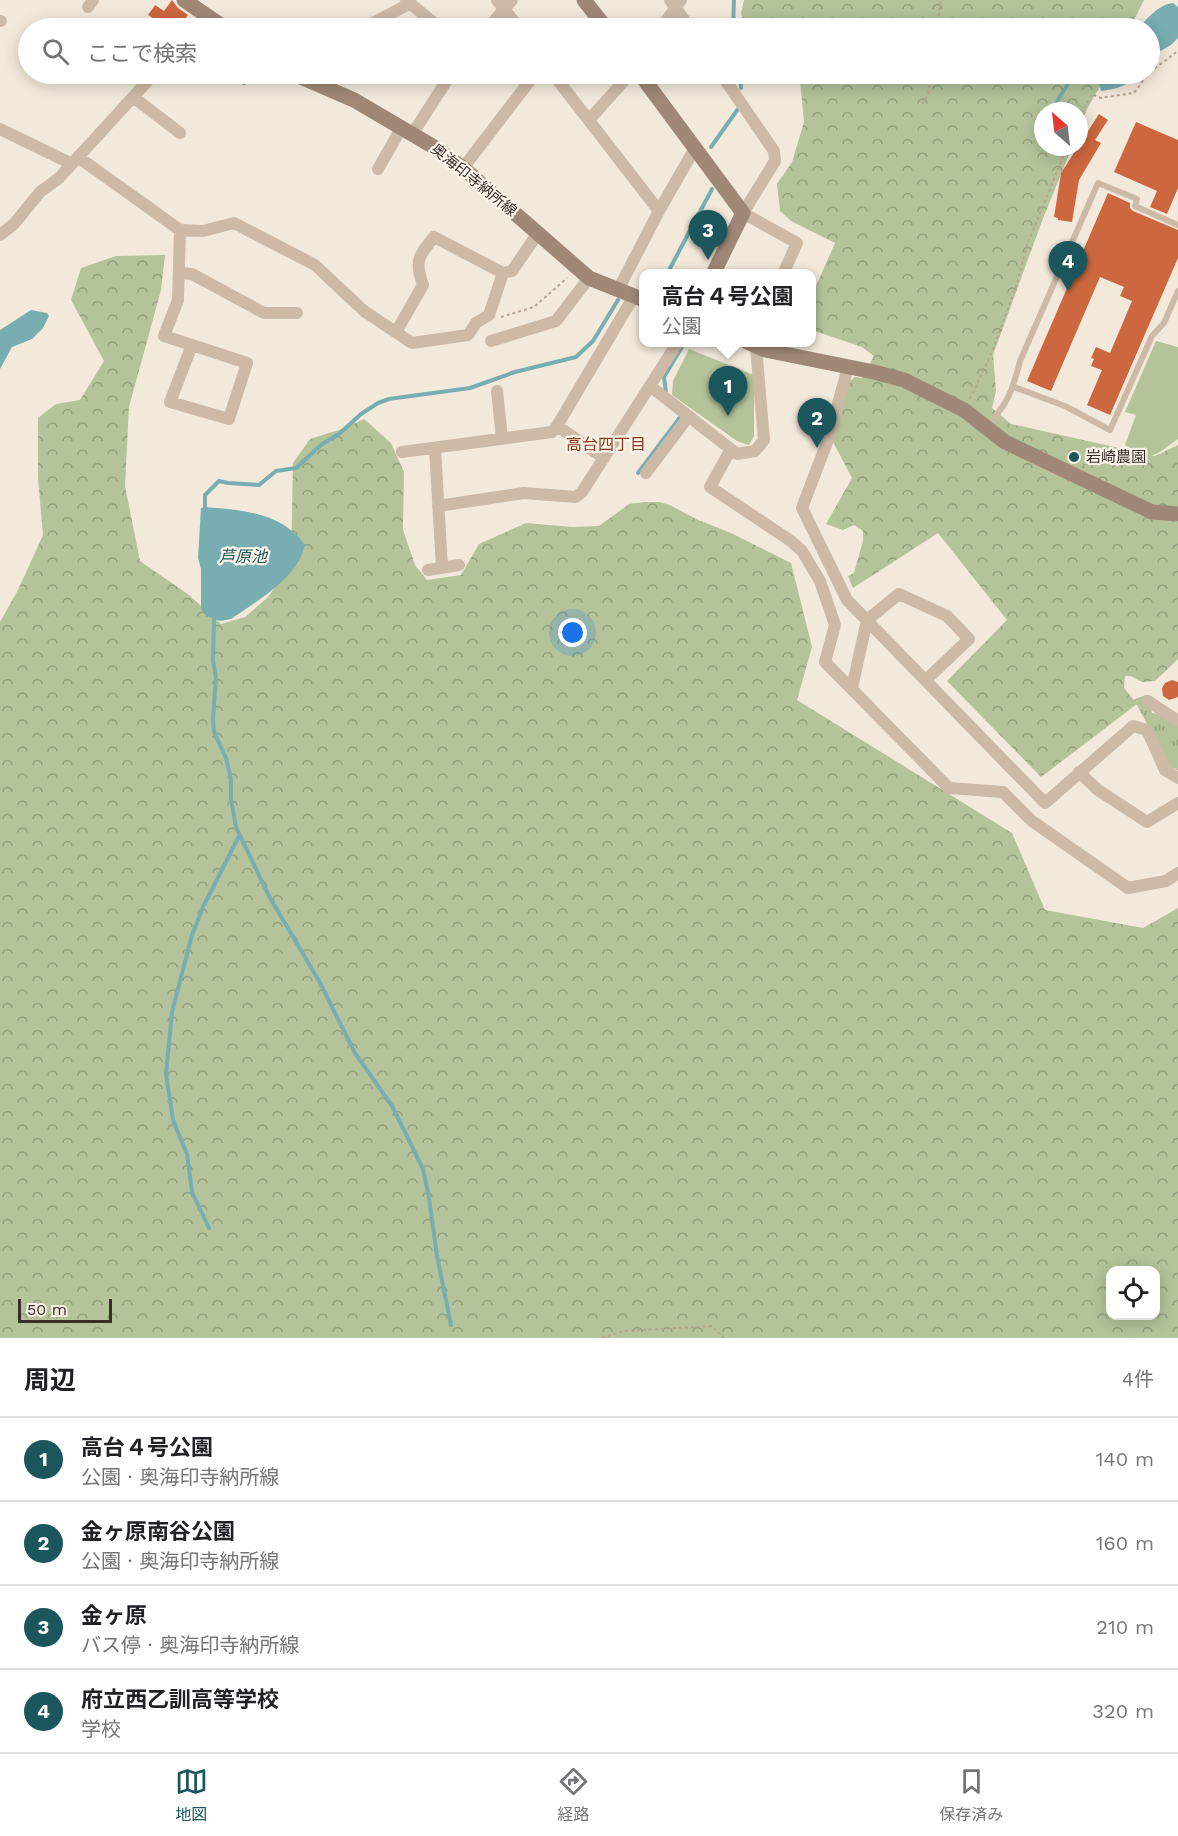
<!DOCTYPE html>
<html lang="ja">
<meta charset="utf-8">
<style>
:root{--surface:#fff;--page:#f2f2f2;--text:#202124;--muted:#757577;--line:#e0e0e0;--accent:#1a565c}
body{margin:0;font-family:"Work Sans","Noto Sans JP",sans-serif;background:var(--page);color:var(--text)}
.controls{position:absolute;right:18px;bottom:18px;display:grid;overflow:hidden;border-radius:12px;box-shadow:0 3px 15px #0003}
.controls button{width:54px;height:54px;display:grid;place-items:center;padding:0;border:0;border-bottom:2px solid var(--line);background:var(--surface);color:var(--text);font:30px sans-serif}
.compass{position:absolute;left:1034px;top:102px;width:54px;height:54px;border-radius:50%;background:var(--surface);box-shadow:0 3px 15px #0003;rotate:332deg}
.scale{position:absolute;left:18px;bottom:15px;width:94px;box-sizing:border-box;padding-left:6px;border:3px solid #382d27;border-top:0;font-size:16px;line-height:21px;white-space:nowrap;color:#382d27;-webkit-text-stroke:4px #fbf3e8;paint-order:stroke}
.you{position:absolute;left:573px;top:633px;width:21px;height:21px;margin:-15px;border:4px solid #fff;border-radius:50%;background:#1a73e8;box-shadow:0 0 0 9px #1a73e833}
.badge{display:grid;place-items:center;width:39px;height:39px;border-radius:50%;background:var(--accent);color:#fff;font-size:20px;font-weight:700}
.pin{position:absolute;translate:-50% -50px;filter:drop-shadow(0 2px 3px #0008)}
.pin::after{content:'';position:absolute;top:32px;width:21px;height:18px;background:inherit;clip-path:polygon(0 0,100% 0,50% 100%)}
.popup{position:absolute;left:639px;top:269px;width:177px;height:78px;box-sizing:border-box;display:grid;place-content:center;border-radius:12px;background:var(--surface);filter:drop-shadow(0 2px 4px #0005);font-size:20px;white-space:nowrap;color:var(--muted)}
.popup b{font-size:22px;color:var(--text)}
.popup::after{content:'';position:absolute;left:50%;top:100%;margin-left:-12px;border:12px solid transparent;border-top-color:var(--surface)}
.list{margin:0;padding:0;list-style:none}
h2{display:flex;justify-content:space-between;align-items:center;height:78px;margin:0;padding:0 24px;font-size:26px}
h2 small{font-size:20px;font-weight:400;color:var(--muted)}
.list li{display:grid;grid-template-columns:39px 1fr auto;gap:18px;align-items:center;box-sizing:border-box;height:84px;padding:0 24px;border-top:2px solid var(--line)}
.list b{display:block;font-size:22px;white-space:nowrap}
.list p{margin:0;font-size:20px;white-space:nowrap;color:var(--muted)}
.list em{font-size:20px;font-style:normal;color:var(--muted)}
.icon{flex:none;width:33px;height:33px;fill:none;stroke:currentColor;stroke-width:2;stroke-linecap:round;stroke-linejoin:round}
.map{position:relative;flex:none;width:1178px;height:1338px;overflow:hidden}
.search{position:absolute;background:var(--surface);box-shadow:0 3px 15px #0003;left:18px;right:18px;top:18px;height:66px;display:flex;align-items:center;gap:15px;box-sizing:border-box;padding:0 21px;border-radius:33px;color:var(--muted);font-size:22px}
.sheet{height:414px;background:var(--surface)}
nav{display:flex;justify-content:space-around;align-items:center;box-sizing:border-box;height:84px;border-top:2px solid var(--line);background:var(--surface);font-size:16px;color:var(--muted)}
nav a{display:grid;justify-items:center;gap:3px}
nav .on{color:var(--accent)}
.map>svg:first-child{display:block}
.grass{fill:url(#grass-tufts)}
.forest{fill:url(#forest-crowns);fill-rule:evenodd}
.park{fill:#b4c39a}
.water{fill:#78aeb2}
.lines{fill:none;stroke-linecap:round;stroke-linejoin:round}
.stream{stroke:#78aeb2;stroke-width:4}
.building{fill:#cd673f}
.path{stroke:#b8a390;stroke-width:2;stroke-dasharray:3 3;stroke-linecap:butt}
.lane{stroke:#ccb9a6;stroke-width:6}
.street{stroke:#ccb9a6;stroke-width:12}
.secondary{stroke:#a08877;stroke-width:15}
.poi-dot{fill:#1a565c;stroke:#fbf3e8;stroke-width:2}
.labels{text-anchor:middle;stroke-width:4.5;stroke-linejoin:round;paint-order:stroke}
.street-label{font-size:15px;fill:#382d27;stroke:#fbf3e8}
.poi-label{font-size:15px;fill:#382d27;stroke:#fbf3e8;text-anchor:start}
.neighbourhood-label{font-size:16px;fill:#8c3a1c;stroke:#fbf3e8}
.water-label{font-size:16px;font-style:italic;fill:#1a565c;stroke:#fbf3e8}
</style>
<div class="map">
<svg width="1178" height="1338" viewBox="0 0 1178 1338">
<defs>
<pattern id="grass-tufts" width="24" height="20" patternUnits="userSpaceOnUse" patternTransform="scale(1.5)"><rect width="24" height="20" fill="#b4c39a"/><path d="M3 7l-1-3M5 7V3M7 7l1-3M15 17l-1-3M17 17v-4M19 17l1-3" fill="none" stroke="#939f7e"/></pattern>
<pattern id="forest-crowns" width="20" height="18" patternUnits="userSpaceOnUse" patternTransform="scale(1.5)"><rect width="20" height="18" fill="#b4c39a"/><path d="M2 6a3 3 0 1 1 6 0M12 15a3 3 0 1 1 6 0" fill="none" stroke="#939f7e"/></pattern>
</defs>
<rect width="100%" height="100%" fill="#f3e9db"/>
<!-- grass -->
<path class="grass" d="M1146 695 1150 702 1152 713 1162 715 1178 724V770L1170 767 1137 705 1132 700Z"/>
<!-- forest -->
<path class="forest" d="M744 0H1144L1130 28H744L741 13Z
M797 74H1107L1086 111 1079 129V111H1043V147H1072L1042 221 993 355 996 391 992 408 1011 424 1155 456 1178 445V508L1169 516 1178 522V659L1155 681 1142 682 1131 676H1125L1124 688 1137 704 1041 777 947 681 1007 620 938 533 853 588 848 576 854 573 863 541V531L854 525 843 530 826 524 852 478 833 442 849 382 855 377 862 378 874 356 862 347 812 330V295L835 243 791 221 780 211 777 184 792 162 804 122 800 80Z
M165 255 161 290 129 407 125 486 140 561 189 595 221 624 245 617 268 597 291 565 293 463 310 439 342 429 364 419 391 443 404 472 403 530 415 565 427 580 461 575 479 544 526 523 573 527 599 526 629 504 644 502H659L670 505 696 519 731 533 791 563 812 647 797 700 1012 833 1045 910 1143 928 1178 908V1338H0V622L18 590 43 535 38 478V418L56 404 80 400 104 361 71 300 81 268 116 256ZM1110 1270H1156V1316H1110Z"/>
<!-- park -->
<path class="park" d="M1156 341 1178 347V439C1151 458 1154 461 1125 445L1136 415 1125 412Z
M689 349 754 375V436L749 445 737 441 672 395 673 381Z"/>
<!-- water -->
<path class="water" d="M1173 3 1178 7V38L1171 45 1150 57V28H1139C1147 18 1160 4 1173 3Z
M1108 74H1138C1128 86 1116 89 1101 91L1099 84 1103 77Z
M31 310 47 313 49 316 43 328 32 339 12 347 0 369V330Z
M205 507C241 510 282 512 305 545 297 579 258 600 231 619L220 621 206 616 201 608V569L198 558 201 508Z"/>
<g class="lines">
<!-- stream -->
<path class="stream" d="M733 28 734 0
M740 74 741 88
M1081 74 1100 81
M244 83 258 74
M1056 103 1074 74
M711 147 738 109
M667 274 712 189
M666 393 664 377 685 342
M638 473 681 416
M205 507V495L219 481 228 483 259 485 276 471 296 468 322 444 339 434 361 414 378 403 389 399 470 388 515 372 576 357 593 341 618 300
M214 620 213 661 216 677 213 719 214 732 226 758 231 779V799L236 827 269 896 319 981 355 1053 392 1106 423 1169 429 1198 437 1256 451 1325
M209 1228 192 1192 187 1154 173 1120 166 1074 172 1012 192 935 203 907 239 836"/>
</g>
<!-- building -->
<path class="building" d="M172 0 178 8 188 15 178 28H168L148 15 155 5 164 11Z
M1099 114 1108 120 1095 140 1101 143 1079 180 1072 222 1058 220V218L1054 217 1061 173Z
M1136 122 1178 140V188L1167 214 1150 207 1157 191 1114 172Z
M1108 193 1130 203V208L1133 211 1178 230V258L1110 415 1087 405 1102 370 1091 366 1094 359 1091 358 1096 347 1110 353 1132 301 1120 296 1124 287 1100 277 1051 391 1027 381Z
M1172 680 1178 682V697L1169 700 1163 696 1162 688 1165 683Z"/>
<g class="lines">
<!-- path -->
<path class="path" d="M937 28 941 0
M1150 72 1178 51
M922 104 928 95 931 74
M1079 119 1092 94 1100 98 1134 93 1148 74
M501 317 534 307 567 278
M970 399 992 352 1017 284 1027 245 1067 147
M602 1338 623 1331 712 1326 724 1338"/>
<!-- lane -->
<path class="lane" d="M1014 387 1065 406 1110 430 1152 336 1164 323 1178 291
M987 427C1008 402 1012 393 1020 361L1098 183 1137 199 1135 206 1178 225"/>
<!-- street -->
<path class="street" d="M406 0 440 28
M497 0 519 28
M670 0 690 28
M88 7 93 0
M0 21H1
M195 28 206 16
M363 28 411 3
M488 28 512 0
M661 28 681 0
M553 74 659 211
M721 74 774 151 775 161 743 213 797 243 783 274
M133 97 180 133
M589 120 630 74
M0 129 72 164
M413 133 451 74
M78 157 180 230 203 231 234 223 315 265 364 311 412 343 468 335 476 323 489 315 503 273 512 271 538 233
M463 168 535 74
M378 169 402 127
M180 230 178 300 164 336 192 345 170 402 229 419 247 363 192 345
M0 235 14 224 40 192 59 178 154 74
M179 273 192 274 264 313H297
M618 290 659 211 695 148
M396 332 423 285C414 260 419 256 434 237L503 273
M491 341 556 321 589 278
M848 367 829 437 802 508 847 600 1045 803 1133 726 1147 730 1165 770 1178 778
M650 386 737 454 755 451 764 440 756 347
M497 391 502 438
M557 426 604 458
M435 448 442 568
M731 449 710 487 791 541 802 551 820 581 835 625 825 662 949 788 1003 792 1032 821 1128 888 1166 881 1178 873
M402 452 552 432 557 426 634 296
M646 473 689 416
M438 506 524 493 576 497 582 492 678 342
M428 570 459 565
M852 688 867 620 899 594 947 616 969 639 926 680
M1148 701 1178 721
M1079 772 1098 790 1147 822 1178 803"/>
<!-- secondary -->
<path class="secondary" d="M184 0 225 28
M584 0 606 28
M294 74 354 100 434 147 463 168 589 278 644 300
M640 74 743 213 713 274
M747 342 765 350 874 372 904 380 964 410 1005 442 1152 512 1178 514"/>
</g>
<!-- markers -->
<circle class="poi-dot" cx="1074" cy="457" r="6"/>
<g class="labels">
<!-- street labels -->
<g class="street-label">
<text transform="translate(474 180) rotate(39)" y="5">奥海印寺納所線</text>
</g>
<!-- poi labels -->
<g class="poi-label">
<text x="1086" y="462">岩崎農園</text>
</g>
<!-- neighbourhood labels -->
<g class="neighbourhood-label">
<text x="606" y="450">高台四丁目</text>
</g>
<!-- water labels -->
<g class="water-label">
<text x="243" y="562">芦原池</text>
</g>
</g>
</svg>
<div class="controls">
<button><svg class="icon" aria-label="locate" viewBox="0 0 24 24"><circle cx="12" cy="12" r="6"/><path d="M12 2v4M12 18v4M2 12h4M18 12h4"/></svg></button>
</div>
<svg class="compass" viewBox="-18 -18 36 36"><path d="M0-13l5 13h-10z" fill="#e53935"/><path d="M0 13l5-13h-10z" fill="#757577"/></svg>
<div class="scale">50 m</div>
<div class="you"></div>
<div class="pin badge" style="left:728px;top:416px">1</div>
<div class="popup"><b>高台４号公園</b>公園</div>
<div class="pin badge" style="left:817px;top:448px">2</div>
<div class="pin badge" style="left:708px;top:260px">3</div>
<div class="pin badge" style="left:1068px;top:291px">4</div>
<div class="search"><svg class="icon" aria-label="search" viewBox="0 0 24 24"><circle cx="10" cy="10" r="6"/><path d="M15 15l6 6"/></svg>ここで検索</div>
</div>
<section class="sheet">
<h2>周辺<small>4件</small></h2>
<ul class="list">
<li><span class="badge">1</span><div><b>高台４号公園</b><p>公園 · 奥海印寺納所線</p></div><em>140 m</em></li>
<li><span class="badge">2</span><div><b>金ヶ原南谷公園</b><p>公園 · 奥海印寺納所線</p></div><em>160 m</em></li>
<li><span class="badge">3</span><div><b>金ヶ原</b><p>バス停 · 奥海印寺納所線</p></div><em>210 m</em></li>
<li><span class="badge">4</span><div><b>府立西乙訓高等学校</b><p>学校</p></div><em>320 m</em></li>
</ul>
</section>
<nav>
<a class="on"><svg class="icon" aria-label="map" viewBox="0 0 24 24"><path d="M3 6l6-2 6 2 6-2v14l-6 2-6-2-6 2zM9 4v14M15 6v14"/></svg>地図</a>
<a><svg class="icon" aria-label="directions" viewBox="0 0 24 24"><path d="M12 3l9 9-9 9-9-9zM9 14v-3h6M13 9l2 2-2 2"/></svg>経路</a>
<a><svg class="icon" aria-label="saved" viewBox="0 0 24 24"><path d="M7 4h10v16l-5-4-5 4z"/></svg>保存済み</a>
</nav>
